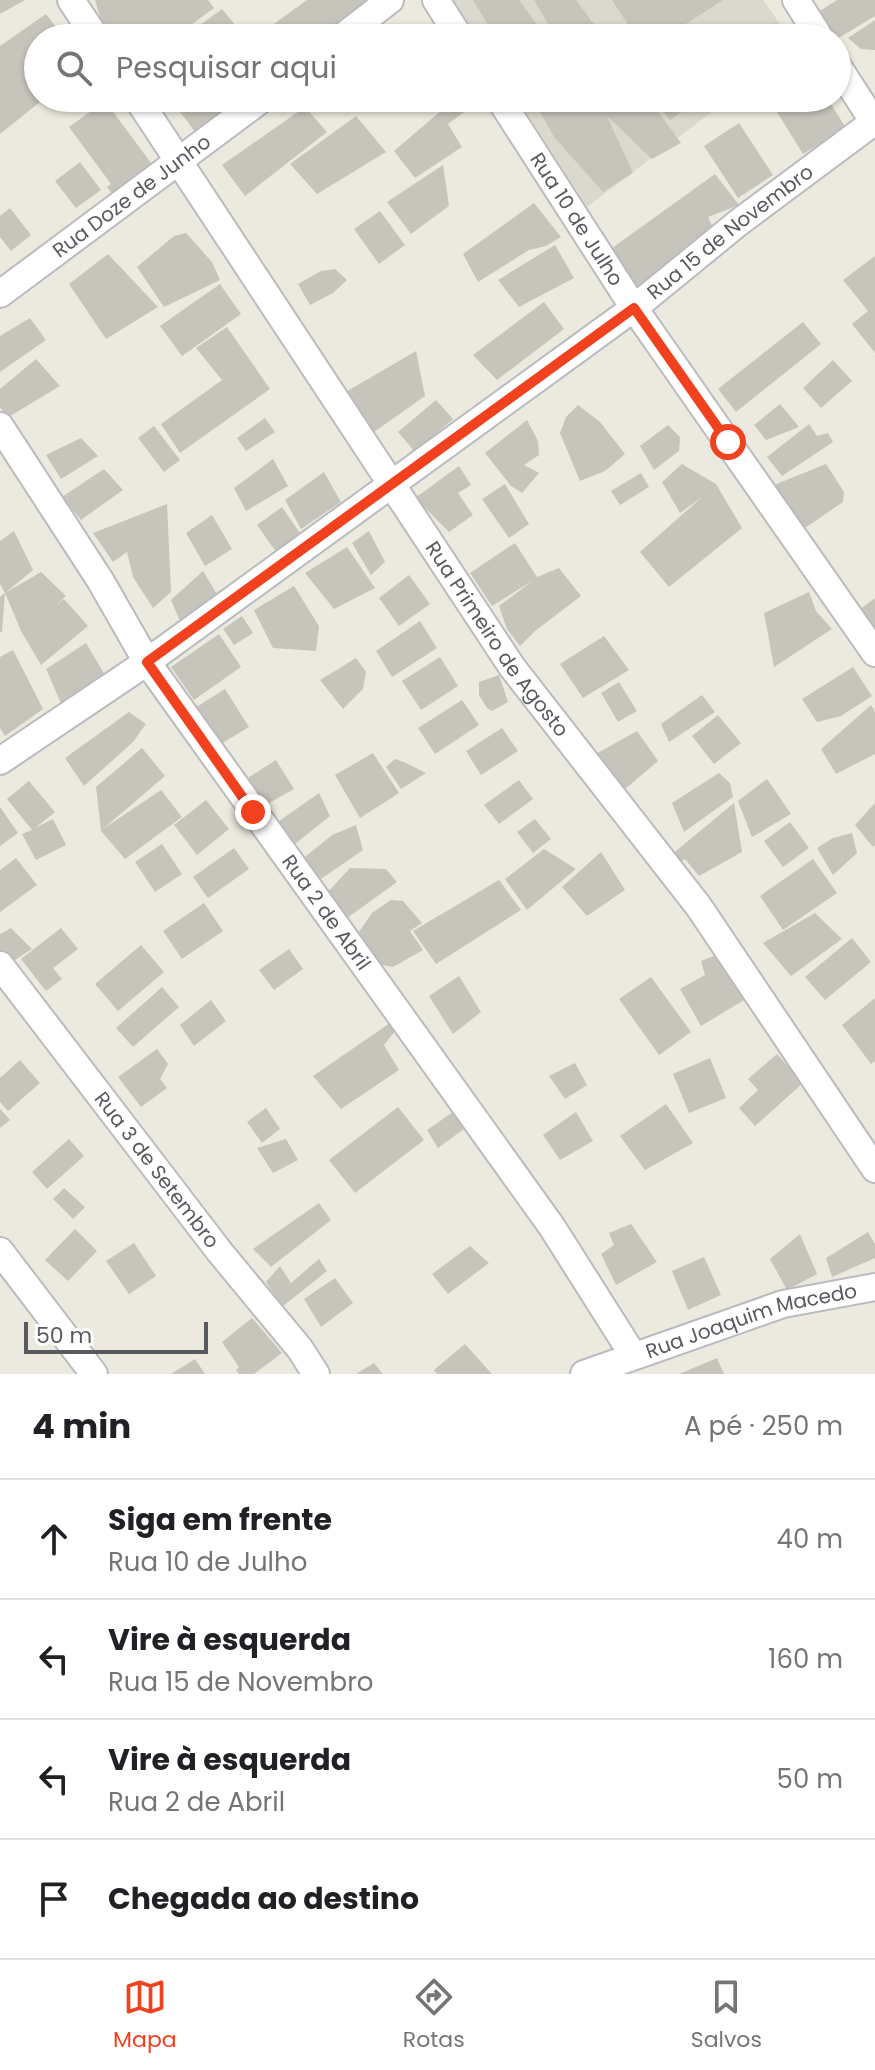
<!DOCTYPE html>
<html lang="pt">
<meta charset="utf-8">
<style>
:root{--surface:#fff;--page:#f2f2f2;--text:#202124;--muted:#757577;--line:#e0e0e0;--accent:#f2411e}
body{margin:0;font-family:Poppins,sans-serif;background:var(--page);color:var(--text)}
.scale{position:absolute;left:24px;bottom:20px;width:184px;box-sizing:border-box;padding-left:8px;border:4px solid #575b60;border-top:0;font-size:22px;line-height:28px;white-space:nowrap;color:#575b60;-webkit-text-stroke:6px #fff;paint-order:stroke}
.stop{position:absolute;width:24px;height:24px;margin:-18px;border:6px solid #f2411e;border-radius:50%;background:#fff}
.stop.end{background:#f2411e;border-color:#fff;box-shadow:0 2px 8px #0008}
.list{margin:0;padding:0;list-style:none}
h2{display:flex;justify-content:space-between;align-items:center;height:104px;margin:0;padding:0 32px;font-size:34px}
h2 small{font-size:26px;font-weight:400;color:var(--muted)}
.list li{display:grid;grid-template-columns:52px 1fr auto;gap:24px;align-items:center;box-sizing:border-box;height:120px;padding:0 32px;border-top:2px solid var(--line)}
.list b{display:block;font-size:30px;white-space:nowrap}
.list p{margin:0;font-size:26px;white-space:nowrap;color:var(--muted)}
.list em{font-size:26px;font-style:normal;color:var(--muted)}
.icon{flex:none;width:44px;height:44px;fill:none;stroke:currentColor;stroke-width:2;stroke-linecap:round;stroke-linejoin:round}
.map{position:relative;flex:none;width:875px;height:1374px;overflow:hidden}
.search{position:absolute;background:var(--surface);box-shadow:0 2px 6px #0004;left:24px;right:24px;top:24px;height:88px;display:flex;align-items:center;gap:20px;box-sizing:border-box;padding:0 28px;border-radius:44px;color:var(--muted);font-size:30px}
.sheet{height:584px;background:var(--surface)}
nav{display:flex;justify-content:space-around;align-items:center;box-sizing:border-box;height:112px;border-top:2px solid var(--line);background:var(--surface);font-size:22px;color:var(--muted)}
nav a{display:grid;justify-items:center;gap:4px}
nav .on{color:var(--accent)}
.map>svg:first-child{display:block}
.education{fill:#dbd9cd}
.building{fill:#c7c4bb}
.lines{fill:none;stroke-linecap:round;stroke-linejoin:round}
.minor-casing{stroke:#b9bbc1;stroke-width:30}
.minor{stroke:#fff;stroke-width:26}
.route{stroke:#f2411e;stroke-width:10}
.labels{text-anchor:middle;stroke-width:7;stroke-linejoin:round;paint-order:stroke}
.street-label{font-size:20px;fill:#575b60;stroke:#fff}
</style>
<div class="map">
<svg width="875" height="1374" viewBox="0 0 875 1374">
<rect width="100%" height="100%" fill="#eceade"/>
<!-- education -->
<path class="education" d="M453 0H763L790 38H478Z
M517 98H730L587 207Z"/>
<!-- building -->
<path class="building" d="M0 0H25L0 14Z
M95 0H208L214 8 173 38H106Z
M307 0H386L334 38H280L271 26Z
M473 0H519L547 38H496Z
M534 0H576L604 38H556Z
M612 0H723L664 38H637Z
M837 0H875V16L837 39 818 12Z
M222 9 246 38H182Z
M46 14 64 38H38V98H45L0 134V46Z
M875 20V50L861 49 848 38Z
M423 25 433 38H405Z
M146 98H176L156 113Z
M192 98H239L195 132 178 109Z
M456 98H459L468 109 448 124 462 147 415 178 394 151Z
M532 98H648L681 143 652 159 607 116 633 173 603 192 554 137Z
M653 98H703L670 120Z
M782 98H827L846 128 803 154 772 104Z
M105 101 157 171 117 201 107 187 111 184 69 127Z
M305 107 327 132 245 196 222 165Z
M356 116 386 152 317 194 290 164Z
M739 123 773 175 738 198 704 146Z
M80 162 101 190 76 208 55 181Z
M443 165 449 206 411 234 387 202Z
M715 174 739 205 708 217 714 230 631 295 601 256Z
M534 203 561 237 546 246 529 250 478 282 463 254Z
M10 208 31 235 11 251 0 237V216Z
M380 211 405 245 379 264 354 229Z
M186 233 212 262 220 280 164 307 137 267 174 236Z
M555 245 574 278 519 307 498 280Z
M108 254 158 307 106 339 69 284Z
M875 256V353L852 324 868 311 843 280Z
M335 269 347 280 333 293 310 305 298 284 321 271Z
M220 284 241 314 182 356 160 326Z
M544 302 564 329 497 380 473 355Z
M30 318 46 340 0 372V336Z
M803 322 821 344 736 412 718 389Z
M227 327 270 389 180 453 161 424 222 380 196 348Z
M416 351 425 396 374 432 344 393Z
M36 359 60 386 7 418 0 407V389Z
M833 360 852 381 821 408 803 388Z
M436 400 453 419 415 452 398 432Z
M780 404 799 427 766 440 754 425Z
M578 405 600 422 625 454 605 471 580 481 560 433 566 417Z
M265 418 275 432 246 451 237 438Z
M527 420 538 441 539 455 524 465 539 473 522 493 511 486 485 453Z
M809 424 817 436 828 433 833 442 782 476 767 457Z
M668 425 680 437 679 451 654 470 640 446Z
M154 426 180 460 164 472 138 438Z
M81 438 98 456 61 479 46 455Z
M273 459 288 486 246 511 234 488Z
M682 464 716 484 742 528 669 587 640 552 702 497 680 513 662 482Z
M826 464 844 492 843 502 802 530 769 487Z
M459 466 471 485 458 493 473 515 449 532 415 498Z
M104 469 123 490 81 520 62 497Z
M324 472 341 502 301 529 285 500Z
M641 473 649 487 620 505 611 491Z
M505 484 529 524 509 538 482 499Z
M167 504 171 592 153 608 133 577 127 552 113 562 93 533Z
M282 507 304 539 279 556 257 525Z
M212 515 232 549 205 566 186 533Z
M14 531 33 570 5 593 41 572 66 596 54 607 64 599 88 626 41 665 21 631 5 593 2 632H0V597L5 593 0 584V541Z
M369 531 385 562 371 575 352 543Z
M515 543 537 577 559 568 581 596 535 631 520 646 507 629 499 606 532 581 492 606 470 573Z
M347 547 375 588 334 609 305 573Z
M203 571 218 596 181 623 171 600Z
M409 575 430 604 399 626 379 598Z
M294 586 319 626 316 651 273 648 254 610Z
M809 592 816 611 832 629 774 667 764 613Z
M875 598V634L854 614Z
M242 616 253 633 234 645 223 629Z
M420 621 437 648 392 677 376 651Z
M219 634 241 667 194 700 171 667Z
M604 636 629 670 583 698 560 664Z
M86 643 108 680 65 712 46 669Z
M13 650 43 709 5 736 0 728V657Z
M440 657 458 686 421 710 402 681Z
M356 658 366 672 363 689 343 709 320 680Z
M853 667 872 696 841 716 817 722 802 699Z
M499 675 508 702 492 711 487 708 479 695V682Z
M619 682 637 711 618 722 601 693Z
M225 689 249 727 211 750 187 713Z
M702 695 715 712 669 742 661 724Z
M462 700 479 725 435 754 418 728Z
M871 705 875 712V754L836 774 821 749Z
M129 712 146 724 133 742 84 786 65 758Z
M718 715 741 743 714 764 692 736Z
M502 728 518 751 481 775 466 751Z
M637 731 658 761 624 790 594 755Z
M142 748 165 776 103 829 161 790 182 817 125 859 101 831 96 787Z
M373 753 399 793 360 818 335 775Z
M395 759 404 762 426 773 401 789 386 767Z
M276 760 294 789 253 812 238 784Z
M719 773 730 783 733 797 684 832 672 803Z
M767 779 791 814 752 837 738 801Z
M519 780 533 799 499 824 484 805Z
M29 781 55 812 35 828 53 819 66 845 36 860 22 834 32 830 7 799Z
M319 793 330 816 286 851 272 826Z
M206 800 229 829 197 855 174 825Z
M734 803 742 852 699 876 685 859 677 863 671 855Z
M875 803V845L873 847 855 825Z
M0 807 18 833 0 846Z
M535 819 551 839 533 853 517 832Z
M790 822 809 848 783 867 764 841Z
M356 825 363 850 315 883 300 861 332 835Z
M852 833 857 853 833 875 817 848 833 838Z
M162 844 182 874 155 892 135 862Z
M234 848 249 869 208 898 193 877Z
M544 849 576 869 527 910 505 879Z
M601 852 625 890 587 916 562 887Z
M16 858 37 885 0 912V870Z
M813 859 837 893 783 930 760 896Z
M350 868 386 869 397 882 343 921 325 895Z
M499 880 521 910 436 964 413 931Z
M391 900 403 901 422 923 410 931 423 950 393 967 368 962 354 939 372 913Z
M204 903 223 931 182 959 163 931Z
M815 913 842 939 791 976 763 943Z
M11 928 32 949 7 965 0 957V934Z
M61 928 78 949 53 968 62 979 46 991 21 959Z
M852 938 871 962 825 1000 805 977Z
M141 945 164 972 118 1011 95 984Z
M289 949 303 969 274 990 259 970Z
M719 954 746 999 701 1026 680 989 705 975 701 961Z
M459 976 481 1012 453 1034 429 996Z
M651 977 691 1032 659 1055 619 999Z
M162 987 179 1007 133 1047 116 1028Z
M875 998V1061L871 1064 842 1025Z
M211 1000 226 1021 194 1046 180 1025Z
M390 1023 396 1030 384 1045 399 1070 341 1109 313 1076Z
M157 1049 168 1064 160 1079 167 1088 141 1107 118 1077Z
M777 1054 803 1083 755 1126 739 1108 758 1090 748 1079Z
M710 1058 726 1098 689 1113 673 1074Z
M20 1060 40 1083 8 1111 0 1102V1078Z
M575 1063 587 1085 565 1099 549 1076Z
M666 1104 693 1143 645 1170 620 1136Z
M398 1107 424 1140 355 1193 329 1160Z
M266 1108 280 1129 262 1143 247 1122Z
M0 1109 10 1120 0 1128Z
M456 1110 468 1126 438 1148 427 1130Z
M576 1112 593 1141 560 1160 543 1135Z
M69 1139 84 1156 47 1189 32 1172Z
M286 1139 298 1160 273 1173 257 1148Z
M64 1188 85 1207 73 1219 53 1199Z
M319 1203 331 1220 271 1267 253 1249Z
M631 1224 657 1262 616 1285 601 1254 614 1245 609 1233Z
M75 1229 97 1251 68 1281 45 1260Z
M868 1232 875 1244V1258L832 1277 826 1258Z
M800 1234 817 1274 787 1290 770 1259Z
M134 1243 156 1276 129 1294 106 1261Z
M470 1246 489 1263 448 1294 432 1274Z
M704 1257 721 1295 688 1310 672 1271Z
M319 1259 327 1271 282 1307 266 1282 280 1266 291 1283Z
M335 1278 353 1303 321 1327 304 1299Z
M252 1318 282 1353 254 1374H239L236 1370 239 1367 222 1342Z
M465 1344 492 1374H437L434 1370Z
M717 1358 724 1374H679Z
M195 1359 205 1374H171Z
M374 1363 383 1374H356Z"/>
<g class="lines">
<defs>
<g id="minor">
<path d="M71 0 96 38"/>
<path d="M436 0 460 38"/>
<path d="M796 0 820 38"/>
<path d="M341 38 390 0"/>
<path d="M837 65 875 124"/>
<path id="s1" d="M137 98 512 667 699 907 875 1169"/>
<path id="s2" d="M499 98 634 308 875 653"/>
<path id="s3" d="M0 294 263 98"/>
<path id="s4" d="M0 426 100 580 147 662 552 1227 633 1355"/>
<path id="s5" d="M0 761 147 662 634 308 738 223 875 121"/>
<path id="s6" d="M0 965 219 1251 300 1349 316 1374"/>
<path d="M0 1251 94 1374"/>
<path id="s7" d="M584 1374 783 1304 875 1287"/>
</g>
</defs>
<!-- minor casing -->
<use href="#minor" class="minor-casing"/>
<!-- minor -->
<use href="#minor" class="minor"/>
</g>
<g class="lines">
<!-- route -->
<path class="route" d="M253 812 147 662 634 308 728 442"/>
</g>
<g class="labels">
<!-- street labels -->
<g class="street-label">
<text dy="7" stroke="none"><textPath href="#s3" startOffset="164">Rua Doze de Junho</textPath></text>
<text dy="7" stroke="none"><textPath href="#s2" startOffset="144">Rua 10 de Julho</textPath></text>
<text dy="7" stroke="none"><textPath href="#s5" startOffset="902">Rua 15 de Novembro</textPath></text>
<text dy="7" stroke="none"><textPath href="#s1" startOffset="650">Rua Primeiro de Agosto</textPath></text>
<text dy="7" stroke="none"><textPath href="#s4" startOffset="586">Rua 2 de Abril</textPath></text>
<text dy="7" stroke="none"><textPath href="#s6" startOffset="258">Rua 3 de Setembro</textPath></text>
<text dy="7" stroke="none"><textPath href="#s7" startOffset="176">Rua Joaquim Macedo</textPath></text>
</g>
</g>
</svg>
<div class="scale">50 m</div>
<div class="stop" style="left:728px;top:442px"></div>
<div class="stop end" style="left:253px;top:812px"></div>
<div class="search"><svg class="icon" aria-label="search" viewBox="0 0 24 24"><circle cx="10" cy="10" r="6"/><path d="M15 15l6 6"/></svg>Pesquisar aqui</div>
</div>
<section class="sheet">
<h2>4 min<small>A pé · 250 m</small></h2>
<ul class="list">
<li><svg class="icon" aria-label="ahead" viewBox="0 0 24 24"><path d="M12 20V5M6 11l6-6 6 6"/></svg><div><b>Siga em frente</b><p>Rua 10 de Julho</p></div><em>40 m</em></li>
<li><svg class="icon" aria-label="left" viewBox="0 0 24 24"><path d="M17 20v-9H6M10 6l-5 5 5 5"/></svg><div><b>Vire à esquerda</b><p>Rua 15 de Novembro</p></div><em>160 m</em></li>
<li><svg class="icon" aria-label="left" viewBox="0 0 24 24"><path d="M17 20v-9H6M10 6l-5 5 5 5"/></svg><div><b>Vire à esquerda</b><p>Rua 2 de Abril</p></div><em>50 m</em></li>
<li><svg class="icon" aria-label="arrive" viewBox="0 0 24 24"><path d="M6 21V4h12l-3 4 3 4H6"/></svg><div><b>Chegada ao destino</b></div></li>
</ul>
</section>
<nav>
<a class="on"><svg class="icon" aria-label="map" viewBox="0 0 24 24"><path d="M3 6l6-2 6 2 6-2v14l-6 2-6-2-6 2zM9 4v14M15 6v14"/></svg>Mapa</a>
<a><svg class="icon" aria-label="directions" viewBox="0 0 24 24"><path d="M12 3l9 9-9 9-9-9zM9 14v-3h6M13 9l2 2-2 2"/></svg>Rotas</a>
<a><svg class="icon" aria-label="saved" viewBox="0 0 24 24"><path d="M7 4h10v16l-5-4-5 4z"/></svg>Salvos</a>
</nav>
